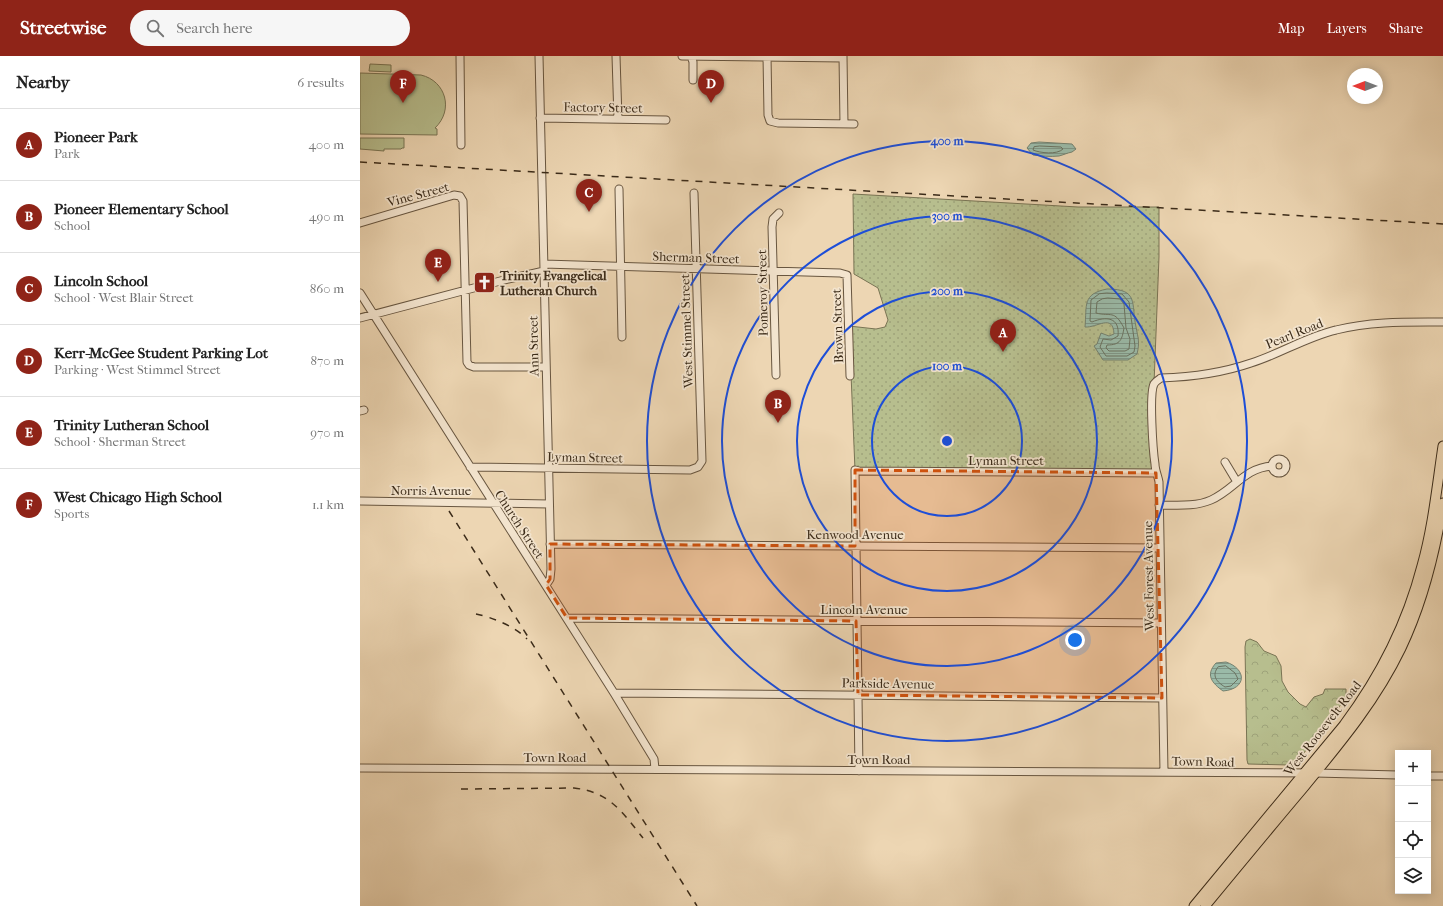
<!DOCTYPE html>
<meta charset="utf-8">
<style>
:root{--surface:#fff;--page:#f6f6f6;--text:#222;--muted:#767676;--line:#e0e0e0;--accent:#8f2418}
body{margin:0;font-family:"IM FELL French Canon",serif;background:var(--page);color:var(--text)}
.controls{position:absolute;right:12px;bottom:12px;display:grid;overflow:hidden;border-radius:0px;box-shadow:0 2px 10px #0003}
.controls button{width:36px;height:36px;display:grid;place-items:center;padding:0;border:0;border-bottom:1px solid var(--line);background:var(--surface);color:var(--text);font:20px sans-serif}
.compass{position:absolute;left:987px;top:12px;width:36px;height:36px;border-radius:50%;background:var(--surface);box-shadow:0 2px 10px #0003;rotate:270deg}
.you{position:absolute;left:715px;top:584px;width:14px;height:14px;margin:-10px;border:3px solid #fff;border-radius:50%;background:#1a73e8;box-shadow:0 0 0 6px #1a73e833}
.badge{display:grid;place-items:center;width:26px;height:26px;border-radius:50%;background:var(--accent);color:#fff;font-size:13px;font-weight:700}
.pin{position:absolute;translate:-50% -33px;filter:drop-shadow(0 1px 2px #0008)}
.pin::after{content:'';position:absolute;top:21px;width:14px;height:12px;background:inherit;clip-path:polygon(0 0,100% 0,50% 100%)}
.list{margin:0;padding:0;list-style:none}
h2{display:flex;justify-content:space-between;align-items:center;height:52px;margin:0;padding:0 16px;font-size:17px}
h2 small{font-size:13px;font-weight:400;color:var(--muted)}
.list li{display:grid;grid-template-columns:26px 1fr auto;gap:12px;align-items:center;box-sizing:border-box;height:72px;padding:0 16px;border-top:1px solid var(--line)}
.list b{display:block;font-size:15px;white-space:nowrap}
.list p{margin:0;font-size:13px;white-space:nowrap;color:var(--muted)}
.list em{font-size:13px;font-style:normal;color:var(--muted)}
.icon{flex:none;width:22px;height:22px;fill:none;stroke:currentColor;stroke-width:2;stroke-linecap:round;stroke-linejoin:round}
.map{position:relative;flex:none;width:1083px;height:850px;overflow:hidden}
header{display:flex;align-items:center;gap:24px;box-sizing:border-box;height:56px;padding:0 20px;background:var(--accent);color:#fff}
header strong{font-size:19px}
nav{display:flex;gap:22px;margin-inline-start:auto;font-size:14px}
.search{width:280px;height:36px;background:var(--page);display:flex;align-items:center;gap:10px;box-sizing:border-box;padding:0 14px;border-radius:22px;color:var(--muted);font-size:15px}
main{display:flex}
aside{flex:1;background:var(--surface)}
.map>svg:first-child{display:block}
.green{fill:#b7be8e;stroke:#797454}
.forest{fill:url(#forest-crowns);stroke:#797454}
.park{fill:url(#park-dots);stroke:#797454}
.water{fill:url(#water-rules);stroke:#74816f}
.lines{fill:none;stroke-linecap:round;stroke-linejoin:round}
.shore{stroke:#6a7260;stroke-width:1}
.minor-casing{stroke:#685640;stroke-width:9}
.major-casing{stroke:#3b2b19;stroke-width:11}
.minor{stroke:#f3e4ce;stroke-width:7}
.major{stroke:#edd6b3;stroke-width:9}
.rail{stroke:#3b2b19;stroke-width:1.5;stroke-dasharray:7 7;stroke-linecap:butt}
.marked{fill:#ce520e;fill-opacity:0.2;stroke:#ce520e;stroke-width:3;stroke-dasharray:8 5;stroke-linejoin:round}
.ring{fill:none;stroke:#1d4ed8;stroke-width:2}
.labels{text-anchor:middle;stroke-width:3.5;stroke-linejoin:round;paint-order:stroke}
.street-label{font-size:13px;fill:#3b2b19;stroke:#f3e4ce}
.poi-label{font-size:13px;font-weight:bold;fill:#3b2b19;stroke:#f3e4ce;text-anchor:start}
.centre{fill:#1d4ed8;stroke:#f3e4ce;stroke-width:2}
.ring-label{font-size:12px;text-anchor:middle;font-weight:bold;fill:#1d4ed8;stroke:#f3e4ce;stroke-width:3.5;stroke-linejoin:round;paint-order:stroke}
</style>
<header>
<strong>Streetwise</strong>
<div class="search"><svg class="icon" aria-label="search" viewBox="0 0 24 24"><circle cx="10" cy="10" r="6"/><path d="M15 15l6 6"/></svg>Search here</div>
<nav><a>Map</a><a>Layers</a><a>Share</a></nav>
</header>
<main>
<aside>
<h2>Nearby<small>6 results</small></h2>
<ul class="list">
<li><span class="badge">A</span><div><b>Pioneer Park</b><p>Park</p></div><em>400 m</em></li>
<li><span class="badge">B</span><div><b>Pioneer Elementary School</b><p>School</p></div><em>490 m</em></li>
<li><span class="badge">C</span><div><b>Lincoln School</b><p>School · West Blair Street</p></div><em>860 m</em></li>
<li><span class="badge">D</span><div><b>Kerr-McGee Student Parking Lot</b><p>Parking · West Stimmel Street</p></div><em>870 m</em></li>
<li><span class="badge">E</span><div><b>Trinity Lutheran School</b><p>School · Sherman Street</p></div><em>970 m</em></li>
<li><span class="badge">F</span><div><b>West Chicago High School</b><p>Sports</p></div><em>1.1 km</em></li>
</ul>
</aside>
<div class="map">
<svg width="1083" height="850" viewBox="0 0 1083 850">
<defs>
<pattern id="forest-crowns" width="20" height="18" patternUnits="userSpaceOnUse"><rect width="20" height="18" fill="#b7be8e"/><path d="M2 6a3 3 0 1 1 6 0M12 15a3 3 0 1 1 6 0" fill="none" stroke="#9ea37a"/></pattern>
<pattern id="park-dots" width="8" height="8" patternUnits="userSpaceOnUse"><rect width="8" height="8" fill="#b7be8e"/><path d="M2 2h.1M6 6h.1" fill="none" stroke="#9ea37a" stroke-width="1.8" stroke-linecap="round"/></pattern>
<pattern id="water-rules" width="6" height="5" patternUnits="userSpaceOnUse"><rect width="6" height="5" fill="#9abaa8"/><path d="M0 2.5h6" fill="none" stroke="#7f9788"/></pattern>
</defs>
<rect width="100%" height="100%" fill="#edd6b3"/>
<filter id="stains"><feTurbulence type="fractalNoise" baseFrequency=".005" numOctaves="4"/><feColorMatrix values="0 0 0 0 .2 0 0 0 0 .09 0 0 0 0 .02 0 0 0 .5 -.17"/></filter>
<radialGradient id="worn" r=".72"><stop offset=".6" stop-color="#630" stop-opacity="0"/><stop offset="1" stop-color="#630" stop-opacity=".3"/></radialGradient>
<!-- green -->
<path class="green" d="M10 8 31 9V16L9 15Z
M0 17 61 19C86 25 94 54 75 72L77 73V79L0 78Z
M0 82H44V92H42L41 93H24V95L0 93Z"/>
<!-- forest -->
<path class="forest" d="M890 583 897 586 904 595 916 600 921 610 922 625 928 636 940 648 946 651 954 641 963 638 965 633H986V642L940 702 935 707 929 709 888 708 887 704 885 591 886 585Z"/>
<!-- park -->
<path class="park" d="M493 138 718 151H799V201L794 328 796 417 495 414 489 270 516 273 525 271 528 264 518 232 494 218Z"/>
<!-- water -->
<path class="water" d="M679 86 712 88 716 93 712 96C707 97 703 99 699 100 690 101 681 100 673 99L667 92 671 87Z
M747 233C779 233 771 247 776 271 778 282 780 286 777 298L768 304H743L734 290 737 288 741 277 749 280 754 278C753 257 737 272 725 271 727 249 722 238 747 233Z
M866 606C887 613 887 633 863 635 852 627 845 619 856 607Z"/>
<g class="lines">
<!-- shore -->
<path class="shore" d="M680 90 701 91 703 93C697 99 680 97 673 94L674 91Z
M747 237 762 238 769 246 775 290 774 296 767 300H746L740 291 743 283 751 284 758 280C760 261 746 260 732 266L730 265 731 244 739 238Z
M748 242 760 243 764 248 766 272 770 283 769 293 765 295H749L746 292 747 289C761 289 762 283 764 272 754 253 751 261 736 257L737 246 742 243Z
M866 610 875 617 878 623 871 630 865 631C857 626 851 620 858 611Z"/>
<defs>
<path id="minor" d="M100 0 101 89
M179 0 191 513 190 523 186 529
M256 0 258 63
M322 0 483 2
M331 0 333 6V24
M407 0 408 59 410 65 418 67 494 68
M483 0 484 68
M180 62 306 64
M259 133 262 281
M0 167 94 139 100 140 103 145 107 306 109 309 114 311H186
M184 208 480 217 487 219 490 320
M0 237 254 637 294 703 295 713
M0 262 144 224 184 215
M416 319 412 171 413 163 419 157
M0 355 4 354
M912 410a7 7 0 1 1 14 0a7 7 0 1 1-14 0Z
M865 406 877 426
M110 411 330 414 338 411 342 405 334 137
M0 445 189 448
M799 449C816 449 835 451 851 444 874 434 884 412 912 410
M190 488 799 492
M207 562 801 567
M254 637 802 642
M0 712 955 717 1038 719
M499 715 495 414 499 415 796 417
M804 716 799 426C798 420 795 414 795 408 793 395 789 338 794 328 796 325 798 324 801 322 831 321 862 317 891 307 920 298 946 281 976 274 1011 265 1047 266 1083 266
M1068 720H1083"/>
<path id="major" d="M834 850 984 669C1020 621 1047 568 1062 510 1073 471 1077 430 1083 390
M845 850C878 810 911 770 944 731 981 686 1016 644 1041 592 1063 546 1075 497 1083 447"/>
</defs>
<!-- minor casing -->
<use href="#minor" class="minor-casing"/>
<!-- major casing -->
<use href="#major" class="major-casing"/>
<!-- minor -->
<use href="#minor" class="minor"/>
<!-- major -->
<use href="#major" class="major"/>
<!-- rail -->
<path class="rail" d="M0 106 1083 168
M89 455 337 850
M116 558C132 561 156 571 167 583
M101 733 214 732C250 736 262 756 283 782"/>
</g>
<!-- marked area -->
<path class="marked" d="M495 414 796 417 802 642 498 639 496 565 207 562 186 529 190 523V488L495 490Z"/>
<!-- distance rings -->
<g class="ring">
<circle cx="587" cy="385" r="75"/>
<circle cx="587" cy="385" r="150"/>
<circle cx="587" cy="385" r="225"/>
<circle cx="587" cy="385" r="300"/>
</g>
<!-- icons -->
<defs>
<symbol id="church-square" viewBox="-11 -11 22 22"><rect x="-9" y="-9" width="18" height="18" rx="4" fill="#8f2418" stroke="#f3e4ce"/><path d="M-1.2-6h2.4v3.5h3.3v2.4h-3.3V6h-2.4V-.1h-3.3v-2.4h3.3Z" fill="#fff"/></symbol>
</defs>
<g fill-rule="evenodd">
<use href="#church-square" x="112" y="214" width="25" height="25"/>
</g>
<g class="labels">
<!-- street labels -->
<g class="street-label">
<text transform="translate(243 51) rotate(1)" y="5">Factory Street</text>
<text transform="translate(58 138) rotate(-15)" y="5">Vine Street</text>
<text transform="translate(336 201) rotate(2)" y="5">Sherman Street</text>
<text transform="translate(402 237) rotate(-91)" y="5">Pomeroy Street</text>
<text transform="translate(477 270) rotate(-92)" y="5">Brown Street</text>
<text transform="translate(326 275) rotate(-92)" y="5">West Stimmel Street</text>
<text transform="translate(934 277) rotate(-22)" y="5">Pearl Road</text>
<text transform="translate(173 290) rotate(-91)" y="5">Ann Street</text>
<text transform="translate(225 401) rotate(1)" y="5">Lyman Street</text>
<text x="646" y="409">Lyman Street</text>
<text x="71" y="439">Norris Avenue</text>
<text transform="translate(160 468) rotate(57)" y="5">Church Street</text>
<text x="495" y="483">Kenwood Avenue</text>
<text transform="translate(788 520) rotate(-91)" y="5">West Forest Avenue</text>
<text x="504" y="558">Lincoln Avenue</text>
<text transform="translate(528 627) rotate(1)" y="5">Parkside Avenue</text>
<text transform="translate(962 672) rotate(-52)" y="5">West Roosevelt Road</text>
<text x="195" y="706">Town Road</text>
<text x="519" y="708">Town Road</text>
<text transform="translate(843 705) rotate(1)" y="5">Town Road</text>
</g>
<!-- poi labels -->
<g class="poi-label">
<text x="140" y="224">Trinity Evangelical<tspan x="140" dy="15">Lutheran Church</tspan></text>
</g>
</g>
<circle cx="587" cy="385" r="6" class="centre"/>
<g class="ring-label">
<text x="587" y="89">400 m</text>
<text x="587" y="164">300 m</text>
<text x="587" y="239">200 m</text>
<text x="587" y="314">100 m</text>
</g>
<rect width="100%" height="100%" filter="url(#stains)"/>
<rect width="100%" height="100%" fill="url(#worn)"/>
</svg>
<div class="controls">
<button>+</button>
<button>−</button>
<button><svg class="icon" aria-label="locate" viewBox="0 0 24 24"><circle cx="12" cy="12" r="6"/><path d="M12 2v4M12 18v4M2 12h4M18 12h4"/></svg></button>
<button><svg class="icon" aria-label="layers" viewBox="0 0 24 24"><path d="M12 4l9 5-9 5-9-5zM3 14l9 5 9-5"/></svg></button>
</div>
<svg class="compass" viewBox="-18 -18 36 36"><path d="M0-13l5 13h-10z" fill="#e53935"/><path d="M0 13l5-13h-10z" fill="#767676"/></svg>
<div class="you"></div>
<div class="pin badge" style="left:643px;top:296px">A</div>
<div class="pin badge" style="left:418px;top:367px">B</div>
<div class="pin badge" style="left:229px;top:156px">C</div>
<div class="pin badge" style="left:351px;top:47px">D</div>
<div class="pin badge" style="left:78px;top:226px">E</div>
<div class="pin badge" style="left:43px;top:47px">F</div>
</div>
</main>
